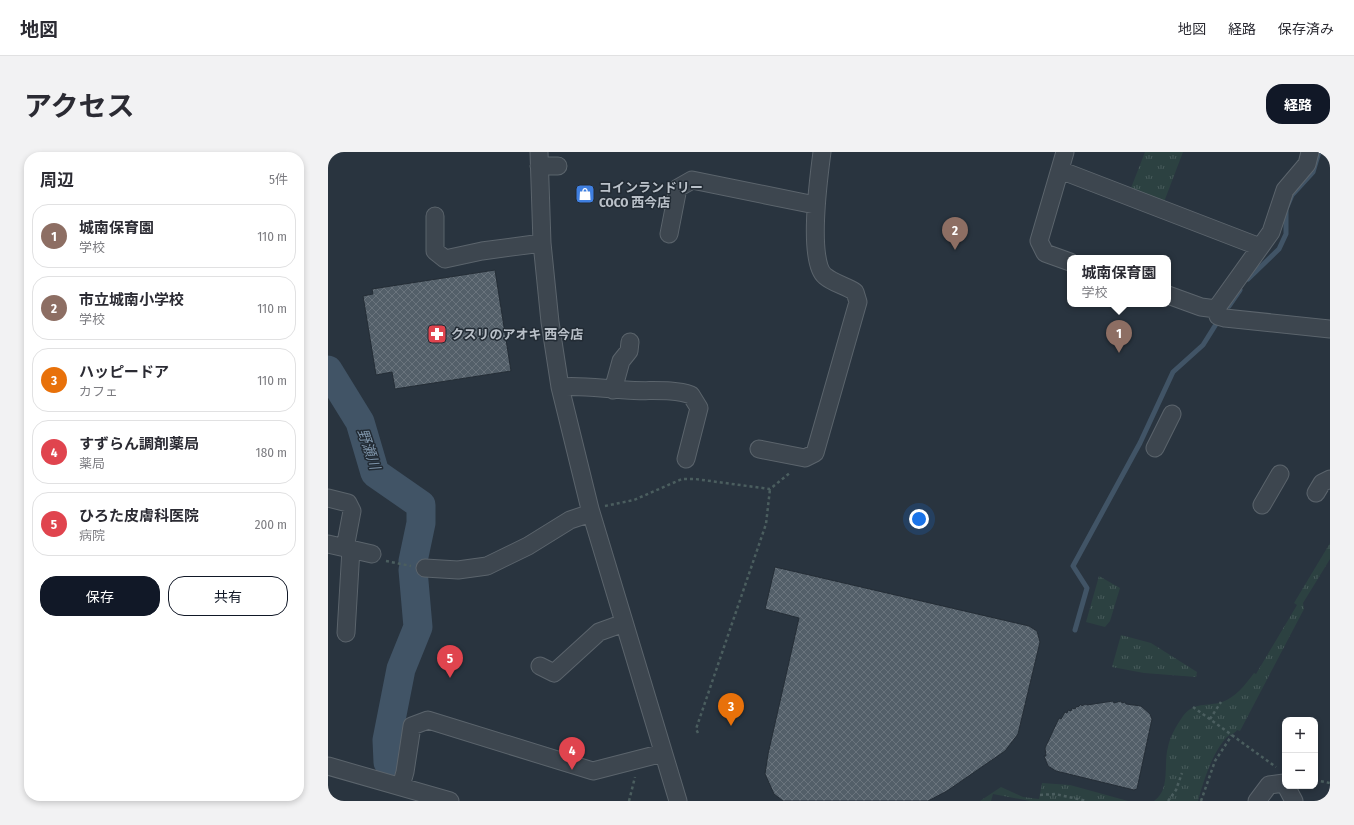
<!DOCTYPE html>
<html lang="ja">
<meta charset="utf-8">
<style>
:root{--surface:#fff;--page:#f2f2f3;--text:#2b2b33;--muted:#7c7c81;--line:#e1e1e2;--accent:#111827}
body{margin:0;font-family:"Fira Sans Condensed","Noto Sans JP",sans-serif;background:var(--page);color:var(--text)}
.controls{position:absolute;right:12px;bottom:12px;display:grid;overflow:hidden;border-radius:8px;box-shadow:0 2px 6px #0003}
.controls button{width:36px;height:36px;display:grid;place-items:center;padding:0;border:0;border-bottom:1px solid var(--line);background:var(--surface);color:var(--text);font:20px sans-serif}
.you{position:absolute;left:591px;top:367px;width:14px;height:14px;margin:-10px;border:3px solid #fff;border-radius:50%;background:#1a73e8;box-shadow:0 0 0 6px #1a73e833}
.badge{display:grid;place-items:center;width:26px;height:26px;border-radius:50%;background:var(--accent);color:#fff;font-size:13px;font-weight:700}
.pin{position:absolute;translate:-50% -33px;filter:drop-shadow(0 1px 2px #0008)}
.pin::after{content:'';position:absolute;top:21px;width:14px;height:12px;background:inherit;clip-path:polygon(0 0,100% 0,50% 100%)}
.popup{position:absolute;left:739px;top:103px;width:104px;height:52px;box-sizing:border-box;display:grid;place-content:center;border-radius:8px;background:var(--surface);filter:drop-shadow(0 1px 3px #0005);font-size:13px;white-space:nowrap;color:var(--muted)}
.popup b{font-size:15px;color:var(--text)}
.popup::after{content:'';position:absolute;left:50%;top:100%;margin-left:-8px;border:8px solid transparent;border-top-color:var(--surface)}
.list{margin:0;padding:0;list-style:none}
h2{display:flex;justify-content:space-between;align-items:center;height:52px;margin:0;padding:0 16px;font-size:17px}
h2 small{font-size:13px;font-weight:400;color:var(--muted)}
.list li{display:grid;grid-template-columns:26px 1fr auto;gap:12px;align-items:center;box-sizing:border-box;height:64px;margin:0 8px 8px;padding:0 8px;border:1px solid var(--line);border-radius:16px}
.list b{display:block;font-size:15px;white-space:nowrap}
.list p{margin:0;font-size:13px;white-space:nowrap;color:var(--muted)}
.list em{font-size:13px;font-style:normal;color:var(--muted)}
.actions{display:flex;gap:8px;padding:12px 16px}
.actions a{flex:1;padding:9px 0;border:1px solid var(--accent);border-radius:16px;text-align:center;font-size:14px;color:var(--accent)}
.actions .main{background:var(--accent);color:#fff}
.map{position:relative;flex:none;width:1002px;height:649px;overflow:hidden;border-radius:16px}
header{display:flex;align-items:center;gap:24px;box-sizing:border-box;height:56px;padding:0 20px;background:var(--surface);border-bottom:1px solid var(--line)}
header strong{font-size:19px}
nav{display:flex;gap:22px;margin-inline-start:auto;font-size:14px}
.intro{display:flex;align-items:center;justify-content:space-between;box-sizing:border-box;height:96px;padding:0 24px}
h1{margin:0;font-size:28px}
.button{padding:10px 18px;border-radius:16px;background:var(--accent);color:#fff;font-size:14px;font-weight:700}
main{display:flex;gap:24px;padding:0 24px}
aside{flex:1;background:var(--surface);border-radius:16px;box-shadow:0 2px 6px #0003}
.map>svg:first-child{display:block}
.park{fill:url(#park-tufts)}
.lines{fill:none;stroke-linecap:round;stroke-linejoin:round}
.stream{stroke:#415466;stroke-width:5}
.river{stroke:#415466;stroke-width:29}
.building{fill:url(#building-cross-hatch);stroke:#242d36}
.minor-casing{stroke:#5b646c;stroke-width:19}
.path{stroke:#4b5e5f;stroke-width:2.5;stroke-dasharray:3 3;stroke-linecap:butt}
.minor{stroke:#3d464f;stroke-width:17}
.labels{text-anchor:middle;stroke-width:3;stroke-linejoin:round;paint-order:stroke}
.poi-label{font-size:13px;font-weight:bold;fill:#bac1c9;stroke:#222b34;text-anchor:start}
.water-label{font-size:14px;font-style:italic;fill:#7e94a9;stroke:#222b34}
</style>
<header>
<strong>地図</strong>
<nav><a>地図</a><a>経路</a><a>保存済み</a></nav>
</header>
<div class="intro"><h1>アクセス</h1><a class="button">経路</a></div>
<main>
<aside>
<h2>周辺<small>5件</small></h2>
<ul class="list">
<li><span class="badge" style="background:#8d6e63">1</span><div><b>城南保育園</b><p>学校</p></div><em>110 m</em></li>
<li><span class="badge" style="background:#8d6e63">2</span><div><b>市立城南小学校</b><p>学校</p></div><em>110 m</em></li>
<li><span class="badge" style="background:#e8710a">3</span><div><b>ハッピードア</b><p>カフェ</p></div><em>110 m</em></li>
<li><span class="badge" style="background:#e0444e">4</span><div><b>すずらん調剤薬局</b><p>薬局</p></div><em>180 m</em></li>
<li><span class="badge" style="background:#e0444e">5</span><div><b>ひろた皮膚科医院</b><p>病院</p></div><em>200 m</em></li>
</ul>
<div class="actions"><a class="main">保存</a><a>共有</a></div>
</aside>
<div class="map">
<svg width="1002" height="649" viewBox="0 0 1002 649">
<defs>
<pattern id="park-tufts" width="24" height="20" patternUnits="userSpaceOnUse"><rect width="24" height="20" fill="#2c4141"/><path d="M3 7l-1-3M5 7V3M7 7l1-3M15 17l-1-3M17 17v-4M19 17l1-3" fill="none" stroke="#485b5b"/></pattern>
<pattern id="building-cross-hatch" width="8" height="8" patternUnits="userSpaceOnUse"><rect width="8" height="8" fill="#535f69"/><path d="M0 0l8 8M0 8l8-8" fill="none" stroke="#6a747d"/></pattern>
</defs>
<rect width="100%" height="100%" fill="#29343f"/>
<!-- park -->
<path class="park" d="M817 0H855L836 50 803 36Z
M1002 391V407L975 451 976 457 912 579 909 578C907 582 902 582 899 585 885 599 875 630 870 649H826C843 637 835 613 840 595 842 584 849 573 855 564 867 549 878 555 894 550 907 546 918 532 926 521L928 522 969 453 966 451Z
M771 424 792 436 782 469 777 475 758 470Z
M793 483 823 491 869 520 868 525 816 521 784 515Z
M714 631 742 633 800 649H702L665 642 663 649H652L673 635 695 645 711 647Z"/>
<g class="lines">
<!-- stream -->
<path class="stream" d="M920 127 951 97 958 82V57L964 43 985 20 991 0
M901 154 912 138
M747 478 759 436 745 414 812 291 845 220 875 193 890 169"/>
<!-- river -->
<path class="river" d="M0 218 32 270 47 321 93 353V371L85 409
M60 610 59 588 73 517 90 475 85 418"/>
</g>
<!-- building -->
<path class="building" d="M167 118 183 219 67 237 64 220 48 223 35 144 45 142 44 137Z
M447 415 701 474 709 479 712 490 690 582 677 599 619 639 600 649H455L446 642 437 622 440 602 471 466 437 457Z
M785 549 786 551 793 549 794 551 797 550 798 552 813 554 822 562 824 567 809 637 806 638 728 619 720 614 716 604H718L717 596 731 566 733 567 737 560 739 561 740 558 743 559 744 556 747 557 749 554 750 555 753 552 754 554 757 552 759 553Z"/>
<g class="lines">
<defs>
<path id="minor" d="M211 0 214 91 222 170 232 235 262 357 350 649
M737 0 711 89 717 101 742 110
M982 0 979 12 957 38 943 80 888 157 890 164 897 166 1002 177
M211 14H230
M732 18 932 95
M107 64V99L117 107 154 99 214 91
M341 82 350 36 364 28 487 53
M840 143 873 155 888 157
M232 235C254 233 276 237 298 238 319 240 343 236 363 243L371 256 358 307
M285 238 293 209 301 199 302 190
M827 296 844 262
M431 297 477 306 487 301 530 150 527 140C518 134 505 131 497 124 479 110 491 23 494 0
M988 341 994 331 1002 327
M0 346 20 351 24 359 17 396
M934 353 952 322
M0 392 44 402
M97 416 130 418 159 414 200 394 242 368 263 361
M18 481 23 397
M212 514 226 521 271 480 296 471
M0 614 122 649
M73 634 77 620 84 574 100 568 265 619 335 601
M958 634 966 649
M929 649 941 633 956 631 957 633"/>
</defs>
<!-- minor casing -->
<use href="#minor" class="minor-casing"/>
<!-- path -->
<path class="path" d="M277 354 306 348 354 327H367L442 337 463 320
M58 409 83 414
M865 555 948 615
M882 567 893 550
M370 581 368 577 438 372 442 337
M987 628 1002 631
M712 643 727 642 759 649
M301 649 307 625
M840 649 848 638 854 621
M873 649 887 609 904 583"/>
<!-- minor -->
<use href="#minor" class="minor"/>
</g>
<!-- icons -->
<defs>
<symbol id="shop-square" viewBox="-11 -11 22 22"><rect x="-9" y="-9" width="18" height="18" rx="4" fill="#3f7fe0" stroke="#222b34"/><path d="M-5-2.5h2.3a2.7 3.5 0 0 1 5.4 0H5L5.5 6h-11ZM-1.5-2.5h3a1.5 2.3 0 0 0-3 0Z" fill="#fff"/></symbol>
<symbol id="pharmacy-square" viewBox="-11 -11 22 22"><rect x="-9" y="-9" width="18" height="18" rx="4" fill="#e0444e" stroke="#222b34"/><path d="M-2-6h4v4h4v4h-4v4h-4v-4h-4v-4h4Z" fill="#fff"/></symbol>
</defs>
<g fill-rule="evenodd">
<use href="#shop-square" x="246" y="31" width="22" height="22"/>
<use href="#pharmacy-square" x="98" y="171" width="22" height="22"/>
</g>
<g class="labels">
<!-- poi labels -->
<g class="poi-label">
<text x="271" y="40">コインランドリー<tspan x="271" dy="15">COCO 西今店</tspan></text>
<text x="123" y="187">クスリのアオキ 西今店</text>
</g>
<!-- water labels -->
<g class="water-label">
<text transform="translate(41 297) rotate(71)" y="5">野瀬川</text>
</g>
</g>
</svg>
<div class="controls">
<button>+</button>
<button>−</button>
</div>
<div class="you"></div>
<div class="pin badge" style="left:791px;top:201px;background:#8d6e63">1</div>
<div class="popup"><b>城南保育園</b>学校</div>
<div class="pin badge" style="left:627px;top:98px;background:#8d6e63">2</div>
<div class="pin badge" style="left:403px;top:574px;background:#e8710a">3</div>
<div class="pin badge" style="left:244px;top:618px;background:#e0444e">4</div>
<div class="pin badge" style="left:122px;top:526px;background:#e0444e">5</div>
</div>
</main>
